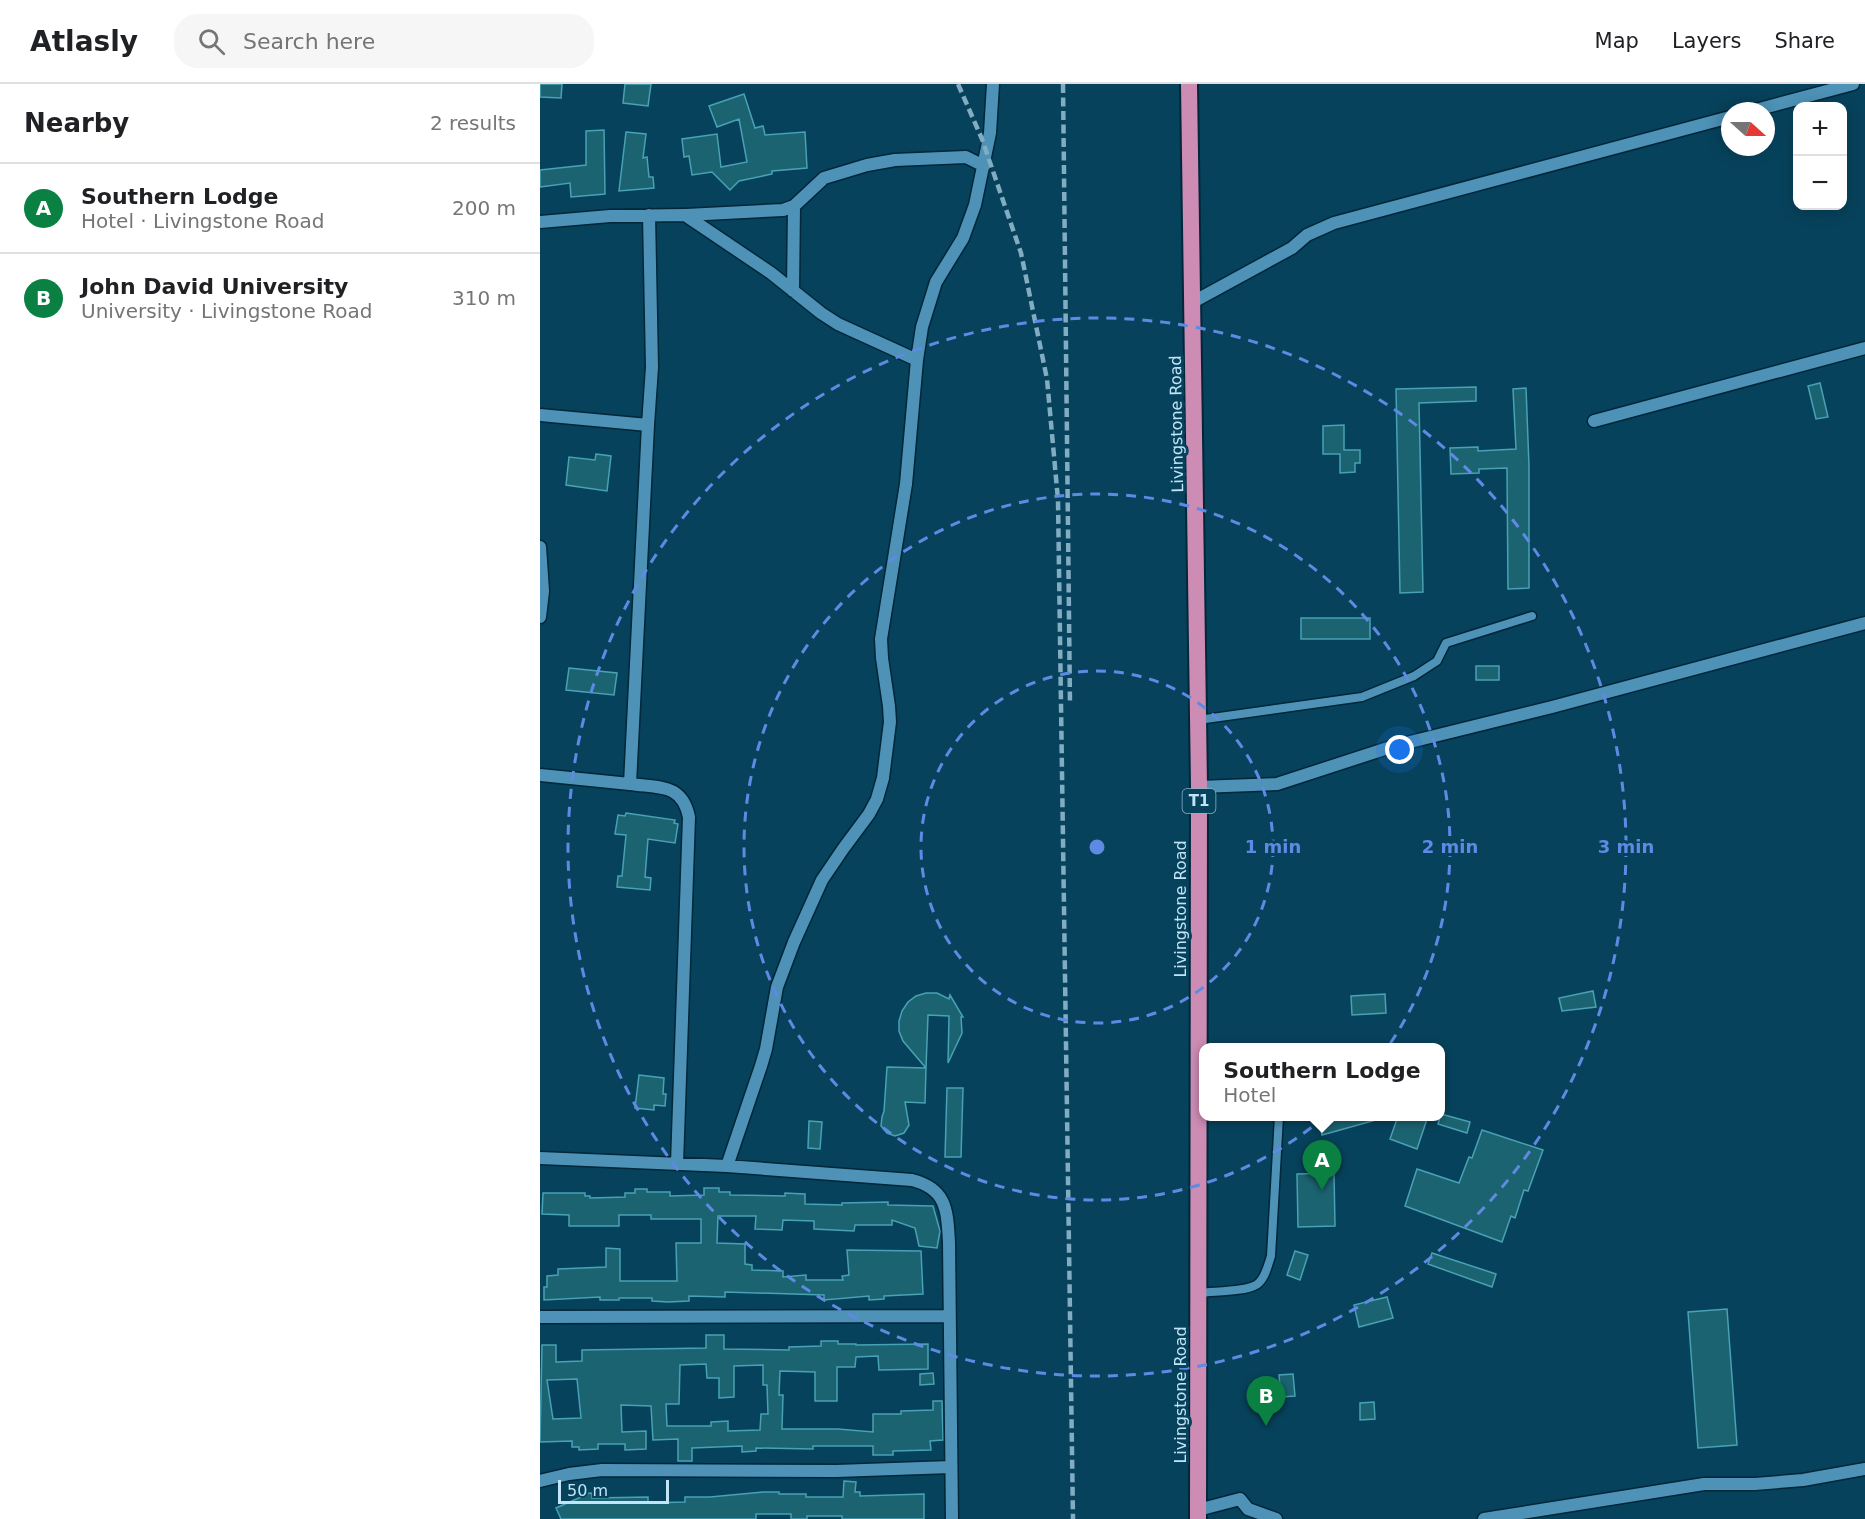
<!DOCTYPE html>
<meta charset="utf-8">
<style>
:root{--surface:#fff;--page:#f6f6f6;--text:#202124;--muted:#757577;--line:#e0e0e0;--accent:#0b8043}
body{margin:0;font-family:"DejaVu Sans",sans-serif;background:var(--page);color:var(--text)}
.controls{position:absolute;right:18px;top:18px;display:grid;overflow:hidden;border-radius:12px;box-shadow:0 3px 15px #0003}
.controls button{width:54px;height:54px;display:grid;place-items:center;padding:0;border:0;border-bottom:2px solid var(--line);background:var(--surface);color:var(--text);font:30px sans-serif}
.compass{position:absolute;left:1181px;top:18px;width:54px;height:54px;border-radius:50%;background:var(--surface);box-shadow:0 3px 15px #0003;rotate:111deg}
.scale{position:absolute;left:18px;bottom:15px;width:111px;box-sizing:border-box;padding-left:6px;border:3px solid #c2e4f7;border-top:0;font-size:16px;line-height:21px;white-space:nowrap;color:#c2e4f7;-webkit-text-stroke:4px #07425c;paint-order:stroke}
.you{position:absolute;left:860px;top:666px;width:21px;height:21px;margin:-15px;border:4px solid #fff;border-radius:50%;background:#1a73e8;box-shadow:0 0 0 9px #1a73e833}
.badge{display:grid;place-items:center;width:39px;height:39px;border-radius:50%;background:var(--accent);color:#fff;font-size:20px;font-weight:700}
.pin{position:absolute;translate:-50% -50px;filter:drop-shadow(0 2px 3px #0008)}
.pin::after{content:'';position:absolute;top:32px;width:21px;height:18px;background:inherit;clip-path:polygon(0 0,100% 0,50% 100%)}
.popup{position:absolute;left:659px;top:959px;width:246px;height:78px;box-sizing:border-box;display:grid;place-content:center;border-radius:12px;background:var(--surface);filter:drop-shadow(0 2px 4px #0005);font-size:20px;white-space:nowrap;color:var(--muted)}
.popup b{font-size:22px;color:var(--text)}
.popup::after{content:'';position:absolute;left:50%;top:100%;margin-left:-12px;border:12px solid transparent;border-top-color:var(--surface)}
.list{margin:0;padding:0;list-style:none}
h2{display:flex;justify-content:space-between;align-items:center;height:78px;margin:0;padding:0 24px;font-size:26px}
h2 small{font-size:20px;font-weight:400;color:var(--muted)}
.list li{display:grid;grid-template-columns:39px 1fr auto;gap:18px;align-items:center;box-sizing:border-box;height:90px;padding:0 24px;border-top:2px solid var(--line)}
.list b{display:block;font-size:22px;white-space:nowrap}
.list p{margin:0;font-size:20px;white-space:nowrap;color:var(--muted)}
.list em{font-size:20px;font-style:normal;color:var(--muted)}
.icon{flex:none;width:33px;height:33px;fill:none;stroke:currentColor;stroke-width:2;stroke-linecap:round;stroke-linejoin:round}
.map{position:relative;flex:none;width:1325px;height:1435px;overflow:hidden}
header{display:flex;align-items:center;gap:36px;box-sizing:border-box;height:84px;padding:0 30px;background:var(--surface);border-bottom:2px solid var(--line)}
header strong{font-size:28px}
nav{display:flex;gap:33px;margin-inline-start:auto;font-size:21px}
.search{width:420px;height:54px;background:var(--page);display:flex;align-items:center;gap:15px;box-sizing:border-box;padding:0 21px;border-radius:24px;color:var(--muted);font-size:22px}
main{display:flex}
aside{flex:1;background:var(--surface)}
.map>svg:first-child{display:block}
.building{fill:#1c6371;stroke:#48a1b4;stroke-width:1.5;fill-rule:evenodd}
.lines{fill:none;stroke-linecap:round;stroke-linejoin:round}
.service-casing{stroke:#012739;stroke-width:11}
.minor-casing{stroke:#012739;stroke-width:15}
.trunk-casing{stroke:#012739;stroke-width:20}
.service{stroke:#4e92b7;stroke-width:8}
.minor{stroke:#4e92b7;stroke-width:12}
.trunk{stroke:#cd8cb4;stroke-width:16}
.rail{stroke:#82acc2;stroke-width:4.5;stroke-dasharray:9 4.5;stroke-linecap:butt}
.ring{fill:none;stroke:#5f8ae4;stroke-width:3;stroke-dasharray:10 8}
.labels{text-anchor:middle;stroke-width:6;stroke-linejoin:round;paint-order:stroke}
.shield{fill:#07425c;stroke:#8ab3c8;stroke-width:1.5}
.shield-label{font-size:15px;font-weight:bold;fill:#c2e4f7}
.street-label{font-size:16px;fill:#c2e4f7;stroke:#07425c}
.centre{fill:#5f8ae4;stroke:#07425c;stroke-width:3}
.ring-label{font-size:18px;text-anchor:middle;font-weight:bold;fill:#5f8ae4;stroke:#07425c;stroke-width:6;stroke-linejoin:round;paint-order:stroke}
</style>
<header>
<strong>Atlasly</strong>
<div class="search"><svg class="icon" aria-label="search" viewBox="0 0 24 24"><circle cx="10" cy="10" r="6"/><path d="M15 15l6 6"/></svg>Search here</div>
<nav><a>Map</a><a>Layers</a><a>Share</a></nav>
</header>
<main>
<aside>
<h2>Nearby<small>2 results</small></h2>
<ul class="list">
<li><span class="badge">A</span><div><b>Southern Lodge</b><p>Hotel · Livingstone Road</p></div><em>200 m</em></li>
<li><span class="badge">B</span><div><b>John David University</b><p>University · Livingstone Road</p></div><em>310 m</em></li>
</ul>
</aside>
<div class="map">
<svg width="1325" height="1435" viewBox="0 0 1325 1435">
<rect width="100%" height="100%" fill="#07425c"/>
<!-- building -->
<path class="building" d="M0 0H22L21 14 0 13Z
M85 0H111L108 22 83 19Z
M204 10 215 44 223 42 225 51 265 48 267 84 232 87V90L199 97 190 106 172 88 152 91 149 72 144 73 142 55 177 50 181 83 207 78 199 35 177 43 169 22Z
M64 46 65 110 31 113 30 99 0 103V86L46 81V47Z
M86 48 106 50 103 74 107 73 109 93H113L114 104 79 107Z
M1280 299 1288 333 1276 335 1268 302Z
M936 303V317L879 319 883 508 860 509 856 305Z
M986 304 989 382V504L968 505 967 384 939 385V389L911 390 910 364 938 363V367L976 365 973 305Z
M804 341V366H820V379H815V388L800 389V370H783V342Z
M56 370 71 372 67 407 26 401 29 373 55 376Z
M761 534H830V555H761Z
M936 582H959V596H936Z
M29 584 77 589 74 611 26 606Z
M86 729 135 736 134 739 138 740 135 759 108 755 105 793 111 794 110 806 77 803 78 792H82L86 751 75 750 78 731 85 732Z
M1053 907 1056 923 1022 927 1019 914Z
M386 909H397L409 915 410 911 423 933H421L422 949 408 979 409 932 388 931 386 984 363 957 359 947V937L362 927 368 918 376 912Z
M845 910 846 929 812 931 811 912Z
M347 983 386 984 385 1019 365 1018 369 1041 364 1049 355 1052 347 1049 341 1042 342 1033 344 1027Z
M99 991 124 994 123 1010H126L125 1022 114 1021V1026L95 1024Z
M407 1004H423L421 1073H405Z
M901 1030 930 1038 927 1049 898 1040Z
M778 1032H835L836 1036 782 1051Z
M858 1032H888L877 1065 850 1055Z
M269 1037 282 1038 280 1065 268 1064Z
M942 1046 1003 1066 988 1107 984 1106 975 1134 971 1132 962 1158 865 1122 877 1085 919 1099 929 1073 932 1074Z
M794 1089 795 1142 758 1143 757 1090Z
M164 1104H179V1108H190V1111L245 1112V1109L265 1110V1120L302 1121V1119L348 1118V1121L393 1122 400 1147 397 1164 379 1162 375 1144 352 1136V1141H315L314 1147 274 1145V1137L243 1136 242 1146 215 1145 216 1132H178L177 1159 205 1160V1180L212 1181V1186L243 1187V1193L266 1191V1196H303L302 1192 309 1191 307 1166 381 1167 383 1210 344 1212V1215L329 1216V1212L284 1216V1211L185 1208V1213L149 1212V1217L128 1218 112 1217V1214H79V1216H60V1213L4 1216V1203H7V1192L18 1191V1185L66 1183V1164L80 1165V1197H137L136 1159H161V1135H111V1131H79V1142H29V1131L2 1130 3 1109H45V1112H50V1114L85 1113V1109H95V1105H107V1108H130V1112L164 1111Z
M755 1167 768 1171 760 1196 747 1191Z
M892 1169 956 1190 952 1203 888 1180Z
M847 1213 853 1234 819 1243 814 1221Z
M1187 1225 1197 1361 1158 1364 1148 1228Z
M166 1251H184V1265L249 1266V1263L281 1262V1257H298V1260H316V1261L388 1260V1285L339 1286 338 1272 316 1273 315 1283H297V1317H275V1288L240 1287 239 1311H243L242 1345H298L333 1348V1330H361V1327L393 1326V1317H402L403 1356 390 1357 391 1366 353 1367V1371H333V1362H273V1365L216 1364V1367L202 1368V1362L152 1364V1377H138V1355L113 1356 111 1322 81 1321 82 1348 106 1347V1365L85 1366V1360H58V1365L39 1366V1363H32V1357L0 1358 2 1261H16V1278L42 1277V1266L166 1264ZM166 1280 167 1294H179V1314L194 1313V1282L223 1281V1301H227L228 1330H221L220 1346 188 1347V1337L171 1338V1342H127L126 1320H139L140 1281ZM37 1295 41 1334 13 1335 7 1296Z
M393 1289 394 1300 380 1301V1290Z
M753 1290 755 1312 741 1313 739 1291Z
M834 1318 835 1335 820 1336V1319Z
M304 1397 316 1398 315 1408H320V1412L384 1410V1435H302V1432H267V1435H251V1430H216V1435H21L16 1424 41 1413 40 1410 52 1409V1414L108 1413V1419L145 1418V1413H170L223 1408H239V1410H266V1413H303Z"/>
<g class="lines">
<defs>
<path id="service" d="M658 636 822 613 874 592 897 577 906 559 992 532
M659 1209C673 1207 704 1208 716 1201 725 1196 728 1181 731 1172L739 1032"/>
<path id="minor" d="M1212 27 1313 0
M146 131 243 126 254 122 284 94 327 81 355 76 426 73 444 82
M0 138 70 132 145 131 231 189 281 229 298 240 377 276
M253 207 254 122
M653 218 752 164 767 151 794 139 1190 33
M0 331 108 341 90 700C119 704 142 699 149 733L137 1080
M1054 337 1325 264
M108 341 112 283 109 131
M0 463 3 507 0 533
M0 691 90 700
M659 703 737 700 854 662 1012 623 1325 539
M0 1074 187 1082 372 1096C407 1105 407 1126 409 1158L412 1435
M187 1082 221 982 226 965 237 903 254 858 282 796 303 765 329 730 337 715 343 694 350 638 349 622 342 574 341 555 366 400 377 276 382 243 396 198 423 154 435 121 450 49 453 0
M0 1233 409 1232
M0 1397 29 1390 62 1386 296 1387 411 1383
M658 1426 700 1415 708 1425 736 1435
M944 1435 1164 1400H1215L1263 1396 1325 1385"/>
<path id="trunk" d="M649 0 659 703 658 1435"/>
</defs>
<!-- service casing -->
<use href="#service" class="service-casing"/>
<!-- minor casing -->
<use href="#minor" class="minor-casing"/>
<!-- trunk casing -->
<use href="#trunk" class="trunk-casing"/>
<!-- service -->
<use href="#service" class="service"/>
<!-- minor -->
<use href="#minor" class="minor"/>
<!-- trunk -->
<use href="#trunk" class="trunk"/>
<!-- rail -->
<path class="rail" d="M418 0 442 55 481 169 507 295 518 416 533 1435
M523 0 530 621"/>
</g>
<!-- distance rings -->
<g class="ring">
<circle cx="557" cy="763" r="176"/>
<circle cx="557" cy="763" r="353"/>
<circle cx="557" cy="763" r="529"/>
</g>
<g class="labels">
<!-- shield labels -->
<rect class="shield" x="642.5" y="705" width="33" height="24" rx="4.5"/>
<g class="shield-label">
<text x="659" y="722">T1</text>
</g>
<!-- street labels -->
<g class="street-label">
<text transform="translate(636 340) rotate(-91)" y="6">Livingstone Road</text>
<text transform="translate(640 825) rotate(-90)" y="6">Livingstone Road</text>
<text transform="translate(640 1311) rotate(-90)" y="6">Livingstone Road</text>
</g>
</g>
<circle cx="557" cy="763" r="9" class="centre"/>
<g class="ring-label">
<text x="733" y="769">1 min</text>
<text x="910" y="769">2 min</text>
<text x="1086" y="769">3 min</text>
</g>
</svg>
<div class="controls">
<button>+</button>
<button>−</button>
</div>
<svg class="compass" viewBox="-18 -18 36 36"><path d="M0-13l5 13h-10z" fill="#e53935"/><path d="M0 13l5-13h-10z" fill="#757577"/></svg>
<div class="scale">50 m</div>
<div class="you"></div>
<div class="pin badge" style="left:782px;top:1106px">A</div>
<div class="popup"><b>Southern Lodge</b>Hotel</div>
<div class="pin badge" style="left:726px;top:1342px">B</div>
</div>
</main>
